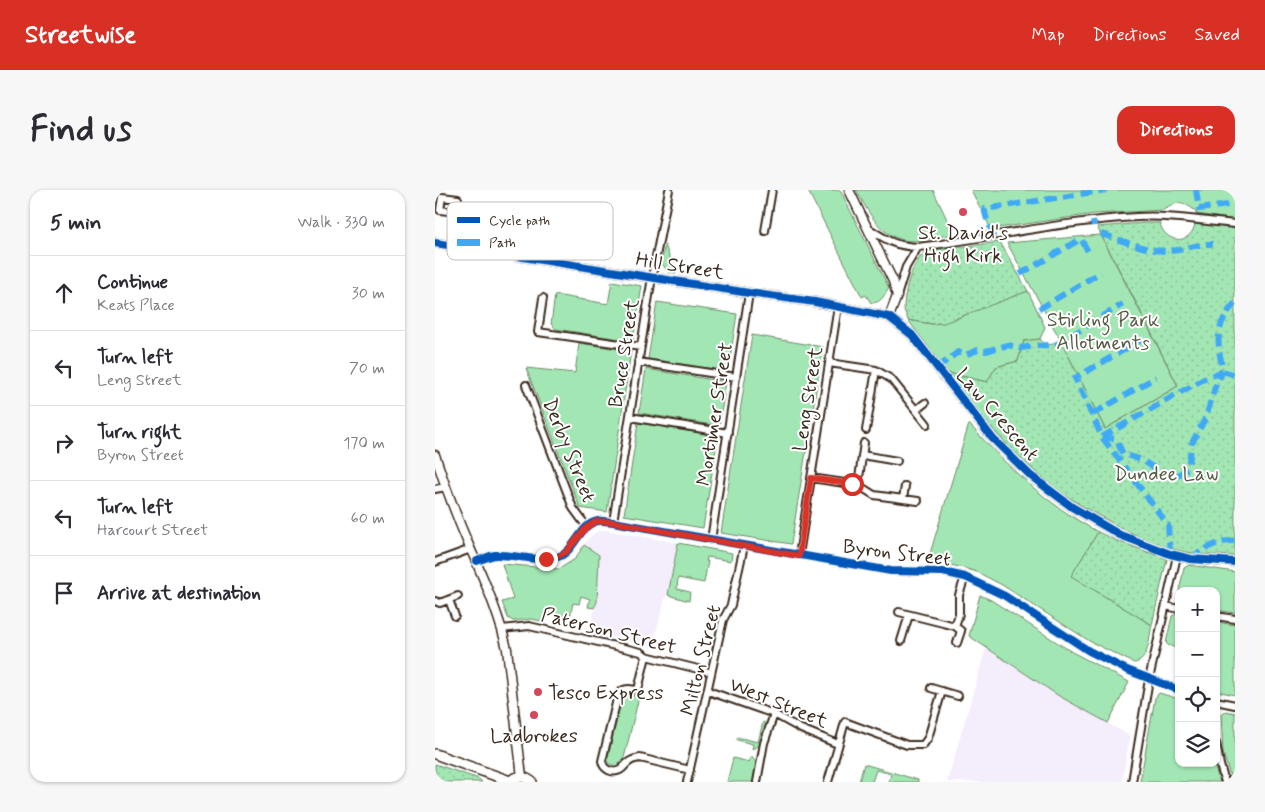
<!DOCTYPE html>
<meta charset="utf-8">
<style>
:root{--surface:#fff;--page:#f7f7f7;--text:#2b2b33;--muted:#7c7c81;--line:#e1e1e2;--accent:#d93025}
body{margin:0;font-family:Mynerve,sans-serif;background:var(--page);color:var(--text)}
.controls{position:absolute;right:15px;bottom:15px;display:grid;overflow:hidden;border-radius:10px;box-shadow:0 1px 4px #0004}
.controls button{width:45px;height:45px;display:grid;place-items:center;padding:0;border:0;border-bottom:1px solid var(--line);background:var(--surface);color:var(--text);font:25px sans-serif}
.stop{position:absolute;width:15px;height:15px;margin:-11px;border:4px solid #d93025;border-radius:50%;background:#fff}
.stop.end{background:#d93025;border-color:#fff;box-shadow:0 1px 5px #0008}
.list{margin:0;padding:0;list-style:none}
h2{display:flex;justify-content:space-between;align-items:center;height:65px;margin:0;padding:0 20px;font-size:21px}
h2 small{font-size:16px;font-weight:400;color:var(--muted)}
.list li{display:grid;grid-template-columns:32px 1fr auto;gap:15px;align-items:center;box-sizing:border-box;height:75px;padding:0 20px;border-top:1px solid var(--line)}
.list b{display:block;font-size:19px;white-space:nowrap}
.list p{margin:0;font-size:16px;white-space:nowrap;color:var(--muted)}
.list em{font-size:16px;font-style:normal;color:var(--muted)}
.icon{flex:none;width:28px;height:28px;fill:none;stroke:currentColor;stroke-width:2;stroke-linecap:round;stroke-linejoin:round}
.map{position:relative;flex:none;width:800px;height:592px;overflow:hidden;border-radius:15px}
header{display:flex;align-items:center;gap:30px;box-sizing:border-box;height:70px;padding:0 25px;background:var(--accent);color:#fff}
header strong{font-size:24px}
nav{display:flex;gap:28px;margin-inline-start:auto;font-size:18px}
.intro{display:flex;align-items:center;justify-content:space-between;box-sizing:border-box;height:120px;padding:0 30px}
h1{margin:0;font-size:35px}
.button{padding:12px 22px;border-radius:15px;background:var(--accent);color:#fff;font-size:18px;font-weight:700}
main{display:flex;gap:30px;padding:0 30px}
aside{flex:1;background:var(--surface);border-radius:15px;box-shadow:0 1px 4px #0004}
.map>svg:first-child{display:block}
.built{fill:#f4edfb}
.green{fill:#a2e7b3;stroke:#6e8868}
.park{fill:url(#park-dots);stroke:#6e8868}
.lines{fill:none;stroke-linecap:round;stroke-linejoin:round}
.minor-casing{stroke:#3b2a1e;stroke-width:10}
.tertiary-casing{stroke:#3b2a1e;stroke-width:11}
.secondary-casing{stroke:#3b2a1e;stroke-width:12}
.minor{stroke:#fff;stroke-width:6}
.tertiary{stroke:#fff;stroke-width:8}
.secondary{stroke:#fff;stroke-width:9}
.quiet{stroke:#3fa9f5;stroke-width:6;stroke-dasharray:12 6;stroke-linecap:butt}
.cycleway-casing{stroke:#fff;stroke-width:11}
.cycleway{stroke:#0057b8;stroke-width:8}
.route{stroke:#d93025;stroke-width:6}
.poi-dot{fill:#d1495b;stroke:#fff;stroke-width:2}
.labels{text-anchor:middle;stroke-width:4;stroke-linejoin:round;paint-order:stroke}
.poi-label{font-size:20px;fill:#3b2a1e;stroke:#fff}
.street-label{font-size:20px;fill:#3b2a1e;stroke:#fff}
.park-label{font-size:20px;fill:#555943;stroke:#fff}
.key{fill:#fff;stroke:#c4bfbc;stroke-width:1}
.key-label{font-size:14px;fill:#3b2a1e}
</style>
<header>
<strong>Streetwise</strong>
<nav><a>Map</a><a>Directions</a><a>Saved</a></nav>
</header>
<div class="intro"><h1>Find us</h1><a class="button">Directions</a></div>
<main>
<aside>
<h2>5 min<small>Walk · 330 m</small></h2>
<ul class="list">
<li><svg class="icon" aria-label="ahead" viewBox="0 0 24 24"><path d="M12 20V5M6 11l6-6 6 6"/></svg><div><b>Continue</b><p>Keats Place</p></div><em>30 m</em></li>
<li><svg class="icon" aria-label="left" viewBox="0 0 24 24"><path d="M17 20v-9H6M10 6l-5 5 5 5"/></svg><div><b>Turn left</b><p>Leng Street</p></div><em>70 m</em></li>
<li><svg class="icon" aria-label="right" viewBox="0 0 24 24"><path d="M7 20v-9h11M14 6l5 5-5 5"/></svg><div><b>Turn right</b><p>Byron Street</p></div><em>170 m</em></li>
<li><svg class="icon" aria-label="left" viewBox="0 0 24 24"><path d="M17 20v-9H6M10 6l-5 5 5 5"/></svg><div><b>Turn left</b><p>Harcourt Street</p></div><em>60 m</em></li>
<li><svg class="icon" aria-label="arrive" viewBox="0 0 24 24"><path d="M6 21V4h12l-3 4 3 4H6"/></svg><div><b>Arrive at destination</b></div></li>
</ul>
</aside>
<div class="map">
<svg width="800" height="592" viewBox="0 0 800 592">
<defs>
<pattern id="park-dots" width="8" height="8" patternUnits="userSpaceOnUse" patternTransform="scale(1.25)"><rect width="8" height="8" fill="#a2e7b3"/><path d="M2 2h.1M6 6h.1" fill="none" stroke="#8cc69a" stroke-width="1.8" stroke-linecap="round"/></pattern>
</defs>
<rect width="100%" height="100%" fill="#fff"/>
<filter id="ink" filterUnits="userSpaceOnUse"><feTurbulence type="fractalNoise" baseFrequency=".02" numOctaves="2"/><feDisplacementMap in="SourceGraphic" scale="10" xChannelSelector="R" yChannelSelector="G"/><feConvolveMatrix kernelMatrix="1 2 1 2 8 2 1 2 1" color-interpolation-filters="sRGB"/></filter>
<g filter="url(#ink)">
<!-- built -->
<path class="built" d="M170 340 243 353 233 405H231L217 457 154 442 162 412 164 365 149 355 154 348 161 342Z
M551 458 624 506 695 546 687 592H512Z"/>
<!-- green -->
<path class="green" d="M374 0H405L454 98C449 106 446 113 436 113L431 105 427 107 373 1Z
M421 0H498L519 44C506 46 488 51 476 51 446 49 434 23 421 0Z
M536 0H800V30L761 24V21L752 15 742 13 728 20 659 24 556 39Z
M665 45 706 58 667 47 743 196 670 239 626 151 572 53Z
M230 55 241 83 233 82 226 72Z
M177 91 207 96 198 151 121 139 116 134 120 105 173 114Z
M593 101 610 137 605 149 589 151 583 171 561 177 552 192 513 183 473 130 497 134 523 128 558 113Z
M222 112 302 124 293 181 213 169Z
M317 145 388 157 356 354 286 343Z
M144 153 196 161 172 322 145 318 91 178 140 183Z
M211 179 291 192 284 236 204 223Z
M203 233 283 246 268 338 189 325Z
M534 234C574 278 610 313 663 342L637 386 717 435C714 447 714 472 699 473L656 452 567 395 542 382 525 377 493 370Z
M243 353 297 363 296 371 272 367 271 371H273L269 393 243 388 242 399 255 402 254 411 233 405Z
M149 355 164 365 162 412 159 418 153 417 155 409 146 406 144 414 138 413 135 427 110 421 107 431 96 429 78 431 73 428 67 412 78 409 67 374 124 379 140 369Z
M754 375 800 382V423L781 420V401H744L749 378Z
M545 405 556 410 637 462 694 492 673 533 624 506 534 446Z
M741 424 744 425V459L733 455 731 453 737 426Z
M781 432 800 435V505L781 501Z
M724 503 744 509V573H778L785 592H705L720 508Z
M191 504 204 507 189 568C184 574 178 579 172 571L187 507Z
M791 521 800 523V592H797L788 563 786 524Z
M328 532 332 534C329 543 328 557 317 559L318 554 302 550V547L323 552Z
M316 566 321 572 319 592H292L298 568 314 572Z
M429 574 483 590V592H454L456 584 441 580 437 592H424Z"/>
<!-- park -->
<path class="park" d="M761 24 800 30V366C784 365 767 365 751 362 724 357 697 344 674 331 655 321 636 310 619 297 577 265 544 225 513 183L552 192 561 177 583 171 589 151 605 149C611 157 617 155 626 151L670 239 743 196 706 122 662 37 708 33H725C728 49 749 57 758 40 760 36 761 29 761 24Z
M565 52 593 101 509 133 497 134 473 130C472 126 469 122 469 118 469 102 477 70 492 61Z
M663 342 682 351 732 369 717 435 636 386Z
M0 574 44 589 47 592H0Z"/>
<g class="lines">
<defs>
<path id="minor" d="M433 38C453 51 460 56 483 57 556 48 628 31 702 27 735 25 767 31 800 34
M330 41 337 0
M16 56 23 9 7 7 5 20 21 22
M462 106 471 77 483 57
M108 108 103 142 206 157
M203 172 301 187
M394 173 441 180 456 189 492 234
M91 195 138 318 152 337
M481 220 490 213
M195 227 293 243
M431 240 441 180
M427 265 462 271
M376 288 423 295 439 305 483 311
M423 295 429 253
M0 299 11 297
M468 309 470 296
M178 332 217 87 234 0
M276 350 314 103
M364 365 403 116
M42 371C48 369 54 366 60 365 80 364 103 373 123 367 141 361 144 334 163 331 167 330 174 332 178 332L456 381 508 382 530 387 570 406 654 461 692 480 744 500
M0 372 36 359
M14 410 20 426
M0 411 5 413 23 406
M731 416 744 419
M464 422 520 436 526 441 522 453
M781 426 800 429
M520 436 524 424V405L530 387
M67 439 94 436 206 462 211 466 271 481
M466 451 474 425
M211 466 203 500C194 499 188 497 183 505L167 571C168 579 177 584 185 580 189 578 190 574 194 572 197 569 201 569 205 568L255 580
M496 498 523 506
M273 501 339 524 366 539 403 554
M781 511 800 515
M781 553 785 575 790 592
M252 592 288 430 296 415 309 356
M322 592 329 553 339 524
M393 592 410 532 472 555H488L493 548 507 501
M697 592 714 489 742 366"/>
<path id="tertiary" d="M414 0 458 91 462 106 454 127
M0 53 314 103 380 112 454 127 477 145 558 249 596 286 637 317 685 345 735 364 756 369 800 372
M0 265C10 296 22 328 35 358 50 391 64 424 72 459L87 587"/>
<path id="secondary" d="M0 564 75 591
M74 592C82 585 90 586 97 592"/>
</defs>
<!-- minor casing -->
<use href="#minor" class="minor-casing"/>
<!-- tertiary casing -->
<use href="#tertiary" class="tertiary-casing"/>
<!-- secondary casing -->
<use href="#secondary" class="secondary-casing"/>
<!-- minor -->
<use href="#minor" class="minor"/>
<!-- tertiary -->
<use href="#tertiary" class="tertiary"/>
<!-- secondary -->
<use href="#secondary" class="secondary"/>
<!-- quiet -->
<path class="quiet" d="M761 0 764 19 800 14
M658 31 659 36
M666 44C687 50 713 62 735 61 750 60 763 53 778 54
M558 47C557 37 549 28 550 19L672 0
M585 84 646 49 654 63
M800 113C779 136 782 153 788 181L800 185
M604 119 666 82
M708 149 640 188 667 247 733 335 735 364
M502 178 523 162 530 165 543 160 551 161 573 155 585 158 622 154 688 114
M658 224 721 187
M667 247 681 249 688 264 707 270 728 284H745L753 277 757 253 771 227 780 197 788 181
M667 247 767 190 788 181
M756 369C768 359 784 350 800 351"/>
<defs>
<path id="cycleway" d="M0 53 314 103 380 112 454 127 477 145 558 249 596 286 637 317 685 345 735 364 756 369 800 372
M42 371C48 369 54 366 60 365 80 364 103 373 123 367 141 361 144 334 163 331 167 330 174 332 178 332L456 381 508 382 530 387 570 406 654 461 692 480 744 500"/>
</defs>
<!-- cycleway casing -->
<use href="#cycleway" class="cycleway-casing"/>
<!-- cycleway -->
<use href="#cycleway" class="cycleway"/>
</g>
</g>
<g class="lines" filter="url(#ink)">
<!-- route -->
<path class="route" d="M111 369 122 367 131 362 152 337 162 331 178 332 364 366 376 288 417 294"/>
</g>
<!-- markers -->
<g class="poi-dot">
<circle cx="528" cy="22" r="5"/>
<circle cx="103" cy="502" r="5"/>
<circle cx="99" cy="525" r="5"/>
</g>
<g class="labels">
<!-- poi labels -->
<g class="poi-label">
<text x="528" y="49">St. David's<tspan x="528" dy="23">High Kirk</tspan></text>
<text x="113" y="509" text-anchor="start">Tesco Express</text>
<text x="99" y="552">Ladbrokes</text>
</g>
<!-- street labels -->
<g class="street-label">
<text transform="translate(245 75) rotate(9)" y="7">Hill Street</text>
<text transform="translate(188 163) rotate(-81)" y="7">Bruce Street</text>
<text transform="translate(372 209) rotate(-81)" y="7">Leng Street</text>
<text transform="translate(279 224) rotate(-81)" y="7">Mortimer Street</text>
<text transform="translate(563 224) rotate(49)" y="7">Law Crescent</text>
<text transform="translate(135 260) rotate(68)" y="7">Derby Street</text>
<text transform="translate(462 362) rotate(7)" y="7">Byron Street</text>
<text transform="translate(174 440) rotate(14)" y="7">Paterson Street</text>
<text transform="translate(265 470) rotate(-76)" y="7">Milton Street</text>
<text transform="translate(344 512) rotate(22)" y="7">West Street</text>
</g>
<!-- park labels -->
<g class="park-label">
<text x="668" y="136">Stirling Park<tspan x="668" dy="23">Allotments</tspan></text>
<text x="731" y="290">Dundee Law</text>
</g>
</g>
<!-- legend -->
<rect x="12" y="12" width="166" height="58" rx="8" class="key"/>
<rect x="22" y="27" width="23" height="6" fill="#0057b8"/>
<rect x="22" y="49" width="23" height="7" fill="#3fa9f5"/>
<g class="key-label">
<text x="54" y="35">Cycle path</text>
<text x="54" y="57">Path</text>
</g>
</svg>
<div class="controls">
<button>+</button>
<button>−</button>
<button><svg class="icon" aria-label="locate" viewBox="0 0 24 24"><circle cx="12" cy="12" r="6"/><path d="M12 2v4M12 18v4M2 12h4M18 12h4"/></svg></button>
<button><svg class="icon" aria-label="layers" viewBox="0 0 24 24"><path d="M12 4l9 5-9 5-9-5zM3 14l9 5 9-5"/></svg></button>
</div>
<div class="stop" style="left:417px;top:294px"></div>
<div class="stop end" style="left:111px;top:369px"></div>
</div>
</main>
